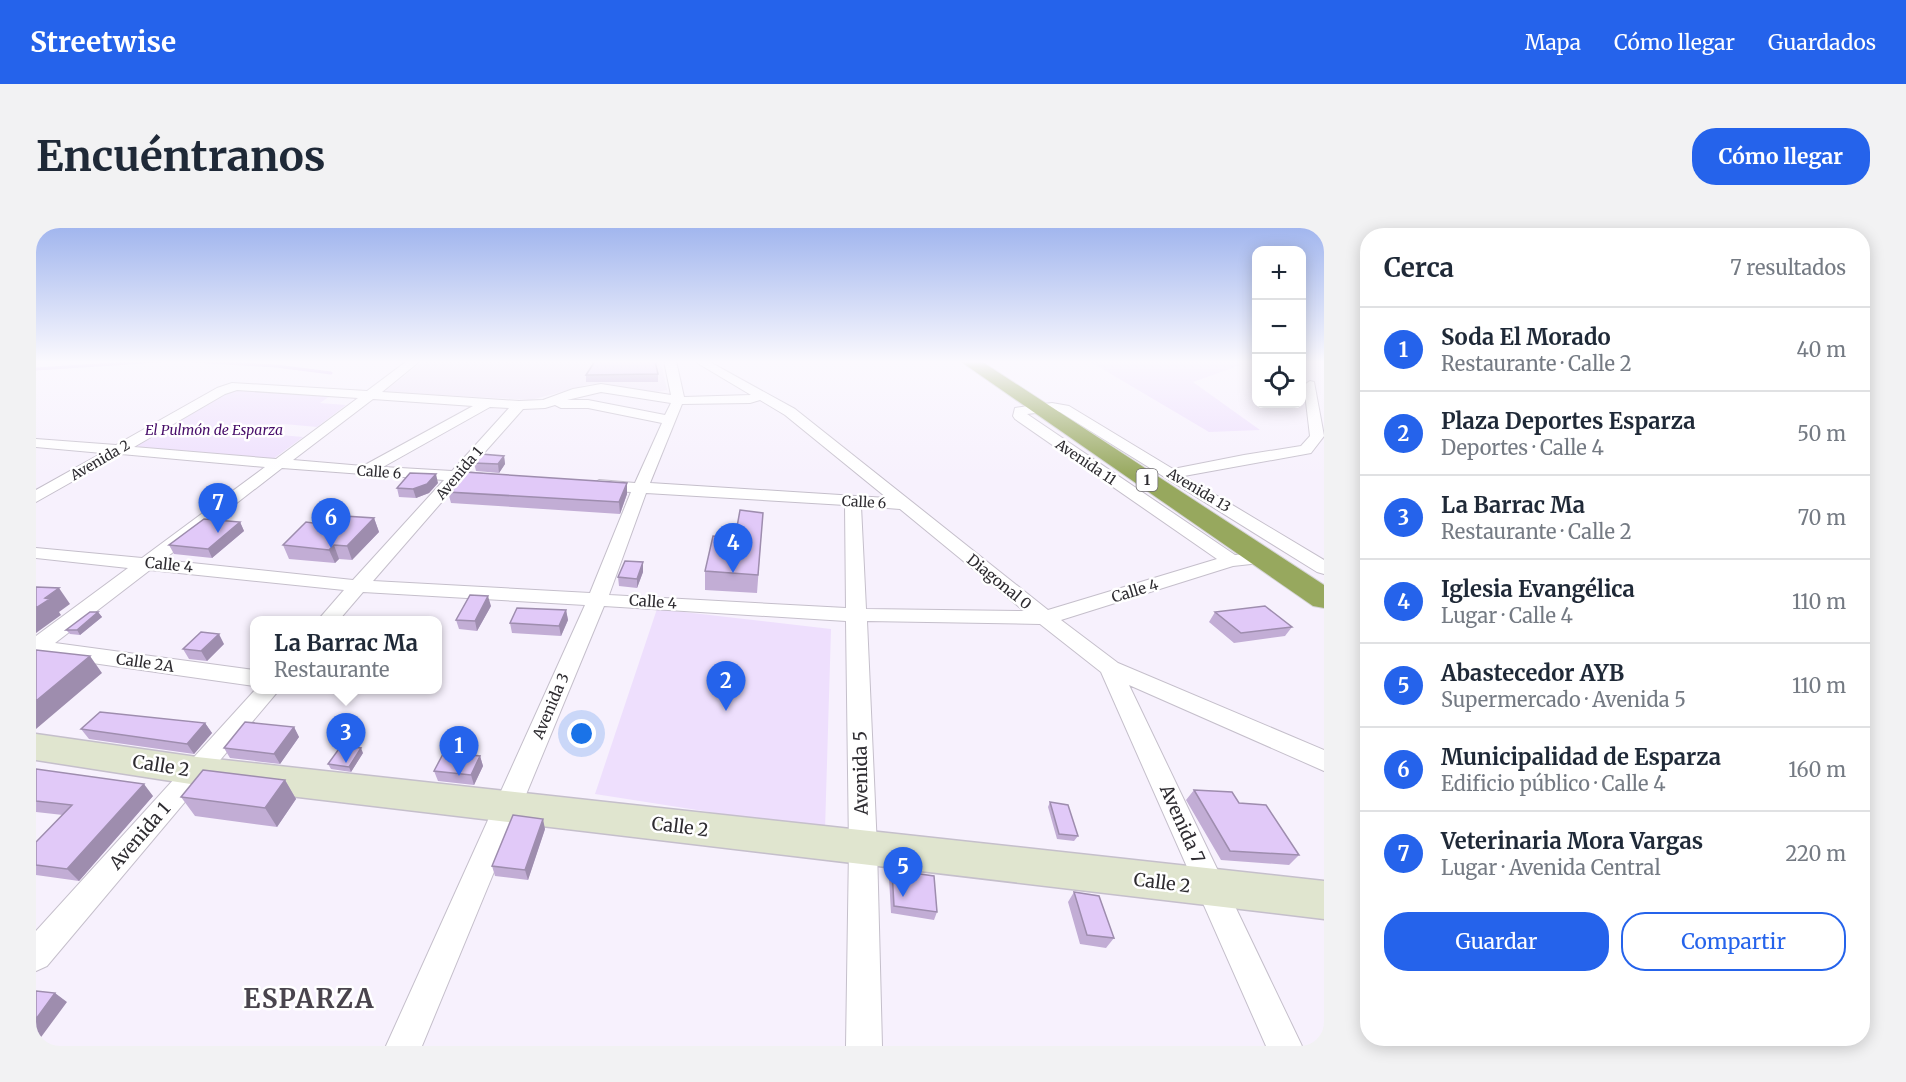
<!DOCTYPE html>
<html lang="es">
<meta charset="utf-8">
<style>
:root{--surface:#fff;--page:#f2f2f3;--text:#1f2937;--muted:#747a83;--line:#e0e1e3;--accent:#2563eb}
body{margin:0;font-family:Merriweather,serif;background:var(--page);color:var(--text)}
.controls{position:absolute;right:18px;top:18px;display:grid;overflow:hidden;border-radius:12px;box-shadow:0 3px 15px #0003}
.controls button{width:54px;height:54px;display:grid;place-items:center;padding:0;border:0;border-bottom:2px solid var(--line);background:var(--surface);color:var(--text);font:30px sans-serif}
.you{position:absolute;left:546px;top:506px;width:21px;height:21px;margin:-15px;border:4px solid #fff;border-radius:50%;background:#1a73e8;box-shadow:0 0 0 9px #1a73e833}
.badge{display:grid;place-items:center;width:39px;height:39px;border-radius:50%;background:var(--accent);color:#fff;font-size:20px;font-weight:700}
.pin{position:absolute;translate:-50% -50px;filter:drop-shadow(0 2px 3px #0008)}
.pin::after{content:'';position:absolute;top:32px;width:21px;height:18px;background:inherit;clip-path:polygon(0 0,100% 0,50% 100%)}
.popup{position:absolute;left:214px;top:388px;width:192px;height:78px;box-sizing:border-box;display:grid;place-content:center;border-radius:12px;background:var(--surface);filter:drop-shadow(0 2px 4px #0005);font-size:20px;white-space:nowrap;color:var(--muted)}
.popup b{font-size:22px;color:var(--text)}
.popup::after{content:'';position:absolute;left:50%;top:100%;margin-left:-12px;border:12px solid transparent;border-top-color:var(--surface)}
.list{margin:0;padding:0;list-style:none}
h2{display:flex;justify-content:space-between;align-items:center;height:78px;margin:0;padding:0 24px;font-size:26px}
h2 small{font-size:20px;font-weight:400;color:var(--muted)}
.list li{display:grid;grid-template-columns:39px 1fr auto;gap:18px;align-items:center;box-sizing:border-box;height:84px;padding:0 24px;border-top:2px solid var(--line)}
.list b{display:block;font-size:22px;white-space:nowrap}
.list p{margin:0;font-size:20px;white-space:nowrap;color:var(--muted)}
.list em{font-size:20px;font-style:normal;color:var(--muted)}
.actions{display:flex;gap:12px;padding:18px 24px}
.actions a{flex:1;padding:14px 0;border:2px solid var(--accent);border-radius:24px;text-align:center;font-size:21px;color:var(--accent)}
.actions .main{background:var(--accent);color:#fff}
.icon{flex:none;width:33px;height:33px;fill:none;stroke:currentColor;stroke-width:2;stroke-linecap:round;stroke-linejoin:round}
.map{position:relative;flex:none;width:1288px;height:818px;overflow:hidden;border-radius:24px}
header{display:flex;align-items:center;gap:36px;box-sizing:border-box;height:84px;padding:0 30px;background:var(--accent);color:#fff}
header strong{font-size:28px}
nav{display:flex;gap:33px;margin-inline-start:auto;font-size:21px}
.intro{display:flex;align-items:center;justify-content:space-between;box-sizing:border-box;height:144px;padding:0 36px}
h1{margin:0;font-size:42px}
.button{padding:15px 27px;border-radius:24px;background:var(--accent);color:#fff;font-size:21px;font-weight:700}
main{display:flex;gap:36px;padding:0 36px}
aside{flex:1;background:var(--surface);border-radius:24px;box-shadow:0 3px 15px #0003}
.map>svg:first-child{display:block}
.built{fill:#eee4f7}
.green{fill:#eedffd}
.lines{fill:none;stroke-linecap:round;stroke-linejoin:round}
.stream{stroke:#d9b8f6;stroke-width:3}
.street-casing{stroke:#c5bfcb;stroke-width:2}
.secondary-casing{stroke:#c5bfcb;stroke-width:3}
.highway-casing{stroke:#d5d5d6;stroke-width:2}
.street{fill:#fff;fill-rule:evenodd}
.secondary{fill:#e0e5cf;fill-rule:evenodd}
.highway{fill:#97a85e;fill-rule:evenodd}
.wall{fill:#c2add5}
.shaded-wall{fill:#9e8dae}
.building{fill:#e1c9f8;stroke:#9e8dae;stroke-width:1.5}
.labels{text-anchor:middle;stroke-width:5;stroke-linejoin:round;paint-order:stroke}
.far-park-label{font-size:14px;font-style:italic;fill:#470d69;stroke:#fff}
.far-street-label{font-size:14px;fill:#2e2c31;stroke:#fff}
.shield{fill:#fff;stroke:#6d6b6f;stroke-width:1.5}
.shield-label{font-size:14px;font-weight:bold;fill:#2e2c31}
.street-label{font-size:15px;fill:#2e2c31;stroke:#fff}
.near-street-label{font-size:18px;fill:#2e2c31;stroke:#fff}
.near-district-label{font-size:26px;font-weight:bold;letter-spacing:1.5px;fill:#49444d;stroke:#fff}
</style>
<header>
<strong>Streetwise</strong>
<nav><a>Mapa</a><a>Cómo llegar</a><a>Guardados</a></nav>
</header>
<div class="intro"><h1>Encuéntranos</h1><a class="button">Cómo llegar</a></div>
<main>
<div class="map">
<svg width="1288" height="818" viewBox="0 0 1288 818">
<rect width="100%" height="100%" fill="#f7f1fd"/>
<!-- built -->
<path class="built" d="M387 133 625 135 631 162 620 164 554 156 495 172 348 164Z"/>
<!-- green -->
<path class="green" d="M1053 133H1216L1157 154 1224 202 1173 204Z
M194 161 294 168 284 175 310 177 281 199 248 196 233 206 267 209 237 231 92 219Z
M621 381 795 401 789 602 559 566Z"/>
<g class="lines">
<!-- stream -->
<path class="stream" d="M154 133 240 138 295 145
M0 141 124 133"/>
<defs>
<path id="street" d="M371 133H384L346 164 483 173 507 172 537 161 565 156 635 167 628 133H640L648 169 715 167 658 133H672L759 181 1012 382 1181 331 979 191 977 188 979 180 1016 175 1033 178 1137 241 1208 227 1265 218 1274 208 1268 157 1274 153 1278 154 1288 208 1275 225 1148 248 1288 332V346L1281 344 1024 184 1016 183 991 186 1199 327 1233 326 1236 330 1233 334 1197 338 1025 392 1082 435 1288 522V543L1093 457 1266 818H1230L1065 444 1004 396 831 393 841 620 846 818H810L813 620 810 393 568 378 386 818H350L549 377 327 364 303 392H282L308 362 114 342 19 415 218 442V458L0 427V408L92 340 0 330V320L106 330 229 239 85 226 0 274V262L66 225 0 219V211L80 217 181 160 196 155 331 163ZM201 162 322 170 240 231 98 219 189 166ZM565 164 635 175 629 187 552 172H531ZM337 171 437 178 327 238 257 232ZM724 172 749 187 851 270 614 255 646 176 714 175ZM519 177 525 180H552L626 195 599 255 563 252 555 257 563 262 595 264 554 365 337 353 424 253H456L459 250 456 247 431 244 487 181 509 180ZM454 179 473 180 416 243 347 239ZM246 240 408 252 317 352 127 332ZM610 265 809 277 810 380 573 367ZM825 278 864 281 988 383 830 381Z
M219 462H243L11 738 0 743V703Z"/>
<path id="secondary" d="M0 506 161 529 1288 653V691L161 557 0 532Z"/>
<path id="highway" d="M924 133H945L1288 357V380L1277 378Z"/>
</defs>
<!-- street casing -->
<use href="#street" class="street-casing"/>
<!-- secondary casing -->
<use href="#secondary" class="secondary-casing"/>
<!-- highway casing -->
<use href="#highway" class="highway-casing"/>
<!-- street -->
<use href="#street" class="street"/>
<!-- secondary -->
<use href="#secondary" class="secondary"/>
<!-- highway -->
<use href="#highway" class="highway"/>
</g>
<!-- wall -->
<path class="wall" d="M622 146V154H550V147Z
M468 228 469 236 463 245 440 243 438 235Z
M402 255 393 265 380 270 363 269 361 260Z
M412 264 591 266 584 286 415 275Z
M727 285 721 365 669 362V343Z
M338 290 343 304 316 332 303 331 299 335 253 331 247 317 284 296Z
M204 294 208 303 176 330 138 326 133 317Z
M607 334V344L601 360 583 358 582 349Z
M455 378 441 403 423 401 420 392Z
M530 382 532 392 525 408 476 405 474 395Z
M62 384 66 389 44 407 34 406 30 402Z
M1179 384 1256 399 1249 408 1198 415 1173 394Z
M188 416 171 433 153 431 147 421Z
M169 495 176 505 158 526 53 511 45 501Z
M258 499 263 509 244 536 194 530 188 520Z
M327 525 315 544 295 541 292 536Z
M444 528 447 538 438 557 402 553 398 543Z
M0 541 117 568 43 653 0 647V614L27 587 0 584Z
M249 552 260 571 241 599 159 588 145 569Z
M1158 562 1203 575 1263 627 1253 637 1185 632 1150 572Z
M1014 574 1042 608 1038 613 1021 611 1012 579Z
M509 601 492 652 459 648 456 638Z
M856 642 901 684 898 692 855 685 853 650Z
M1038 664 1078 710 1070 720 1044 716 1032 674Z"/>
<!-- shaded-wall -->
<path class="shaded-wall" d="M468 228 469 236 463 245 462 236Z
M400 246 402 255 393 265 380 270 377 261Z
M591 255V266L584 286 583 274Z
M338 290 343 304 316 332 311 318Z
M204 294 208 303 176 330 172 321Z
M298 317 303 331 299 335 293 322Z
M607 334V344L601 360V351Z
M23 360 34 376 23 384 25 387 0 405V380L9 370Z
M452 368 455 378 441 403 439 393Z
M530 382 532 392 525 408 523 398Z
M62 384 66 389 44 407 41 402Z
M183 406 188 416 171 433 165 423Z
M54 428 66 445 0 501V473Z
M169 495 176 505 158 526 151 516Z
M258 499 263 509 244 536 238 526Z
M325 520 327 525 315 544 313 539Z
M444 528 447 538 438 557 435 547Z
M249 552 260 571 241 599 229 580Z
M108 556 117 568 43 653 31 641Z
M507 591 509 601 492 652 489 642Z
M19 765 31 774 0 816V791Z"/>
<!-- building -->
<path class="building" d="M559 133H619L622 146 550 147Z
M445 226 468 228 462 236 438 235Z
M428 244 591 255 583 274 412 264Z
M374 245 400 246 391 256 377 261 361 260Z
M704 282 727 285 722 347 669 343 677 308 699 310Z
M293 287 338 290 311 318 298 317 293 322 247 317 270 294 284 296Z
M168 291 204 294 172 321 133 317Z
M589 333 607 334 601 351 582 349Z
M0 359 23 360 9 370 14 371 0 380Z
M434 367 452 368 439 393 420 392Z
M1229 378 1256 399 1205 405 1179 384Z
M481 380 530 382 523 398 474 395Z
M54 384H62L41 402H30Z
M165 404 183 406 165 423 147 421Z
M0 422 54 428 0 473Z
M64 484 169 495 151 516 45 501Z
M209 494 258 499 238 526 188 520Z
M305 518 325 520 313 539 292 536Z
M408 524 444 528 435 547 398 543Z
M0 541 108 556 31 641 0 637V614L36 577 0 573Z
M167 542 249 552 229 580 145 569Z
M1158 562 1196 564 1203 575 1230 577 1263 627 1194 623Z
M1014 574 1032 577 1042 608 1023 606Z
M477 587 507 591 489 642 456 638Z
M856 642 898 648 901 684 858 678Z
M1038 664 1063 668 1078 710 1051 707Z
M0 763 19 765 0 791Z"/>
<!-- sky -->
<linearGradient id="sky" x2="0" y2="1"><stop stop-color="#a2b6ee"/><stop offset="0.54" stop-color="#fbf9fe"/><stop offset="1" stop-color="#fbf9fe" stop-opacity="0"/></linearGradient>
<rect width="1288" height="248" fill="url(#sky)"/>
<g class="labels">
<!-- far-park labels -->
<g class="far-park-label">
<text x="178" y="207">El Pulmón de Esparza</text>
</g>
<!-- far-street labels -->
<g class="far-street-label">
<text transform="translate(64 232) rotate(-30)" y="5">Avenida 2</text>
<text transform="translate(1050 234) rotate(34)" y="5">Avenida 11</text>
<text transform="translate(343 244) rotate(4)" y="5">Calle 6</text>
<text transform="translate(423 245) rotate(-50)" y="5">Avenida 1</text>
<text transform="translate(1163 262) rotate(31)" y="5">Avenida 13</text>
<text transform="translate(828 274) rotate(3)" y="5">Calle 6</text>
</g>
<!-- shield labels -->
<rect class="shield" x="1100.5" y="241" width="21" height="22" rx="4.5"/>
<g class="shield-label">
<text x="1111" y="257">1</text>
</g>
<!-- street labels -->
<g class="street-label">
<text transform="translate(133 337) rotate(6)" y="5">Calle 4</text>
<text transform="translate(963 354) rotate(39)" y="5">Diagonal 0</text>
<text transform="translate(1099 363) rotate(-17)" y="5">Calle 4</text>
<text transform="translate(617 374) rotate(4)" y="5">Calle 4</text>
<text transform="translate(109 435) rotate(8)" y="5">Calle 2A</text>
<text transform="translate(515 478) rotate(-67)" y="5">Avenida 3</text>
</g>
<!-- near-street labels -->
<g class="near-street-label">
<text transform="translate(125 538) rotate(9)" y="6">Calle 2</text>
<text transform="translate(825 545) rotate(-91)" y="6">Avenida 5</text>
<text transform="translate(1146 596) rotate(66)" y="6">Avenida 7</text>
<text transform="translate(644 599) rotate(7)" y="6">Calle 2</text>
<text transform="translate(104 608) rotate(-49)" y="6">Avenida 1</text>
<text transform="translate(1126 655) rotate(7)" y="6">Calle 2</text>
</g>
<!-- near-district labels -->
<g class="near-district-label">
<text x="273" y="780">ESPARZA</text>
</g>
</g>
</svg>
<div class="controls">
<button>+</button>
<button>−</button>
<button><svg class="icon" aria-label="locate" viewBox="0 0 24 24"><circle cx="12" cy="12" r="6"/><path d="M12 2v4M12 18v4M2 12h4M18 12h4"/></svg></button>
</div>
<div class="you"></div>
<div class="pin badge" style="left:423px;top:548px">1</div>
<div class="pin badge" style="left:690px;top:483px">2</div>
<div class="pin badge" style="left:310px;top:535px">3</div>
<div class="popup"><b>La Barrac Ma</b>Restaurante</div>
<div class="pin badge" style="left:697px;top:345px">4</div>
<div class="pin badge" style="left:867px;top:669px">5</div>
<div class="pin badge" style="left:295px;top:320px">6</div>
<div class="pin badge" style="left:182px;top:305px">7</div>
</div>
<aside>
<h2>Cerca<small>7 resultados</small></h2>
<ul class="list">
<li><span class="badge">1</span><div><b>Soda El Morado</b><p>Restaurante · Calle 2</p></div><em>40 m</em></li>
<li><span class="badge">2</span><div><b>Plaza Deportes Esparza</b><p>Deportes · Calle 4</p></div><em>50 m</em></li>
<li><span class="badge">3</span><div><b>La Barrac Ma</b><p>Restaurante · Calle 2</p></div><em>70 m</em></li>
<li><span class="badge">4</span><div><b>Iglesia Evangélica</b><p>Lugar · Calle 4</p></div><em>110 m</em></li>
<li><span class="badge">5</span><div><b>Abastecedor AYB</b><p>Supermercado · Avenida 5</p></div><em>110 m</em></li>
<li><span class="badge">6</span><div><b>Municipalidad de Esparza</b><p>Edificio público · Calle 4</p></div><em>160 m</em></li>
<li><span class="badge">7</span><div><b>Veterinaria Mora Vargas</b><p>Lugar · Avenida Central</p></div><em>220 m</em></li>
</ul>
<div class="actions"><a class="main">Guardar</a><a>Compartir</a></div>
</aside>
</main>
